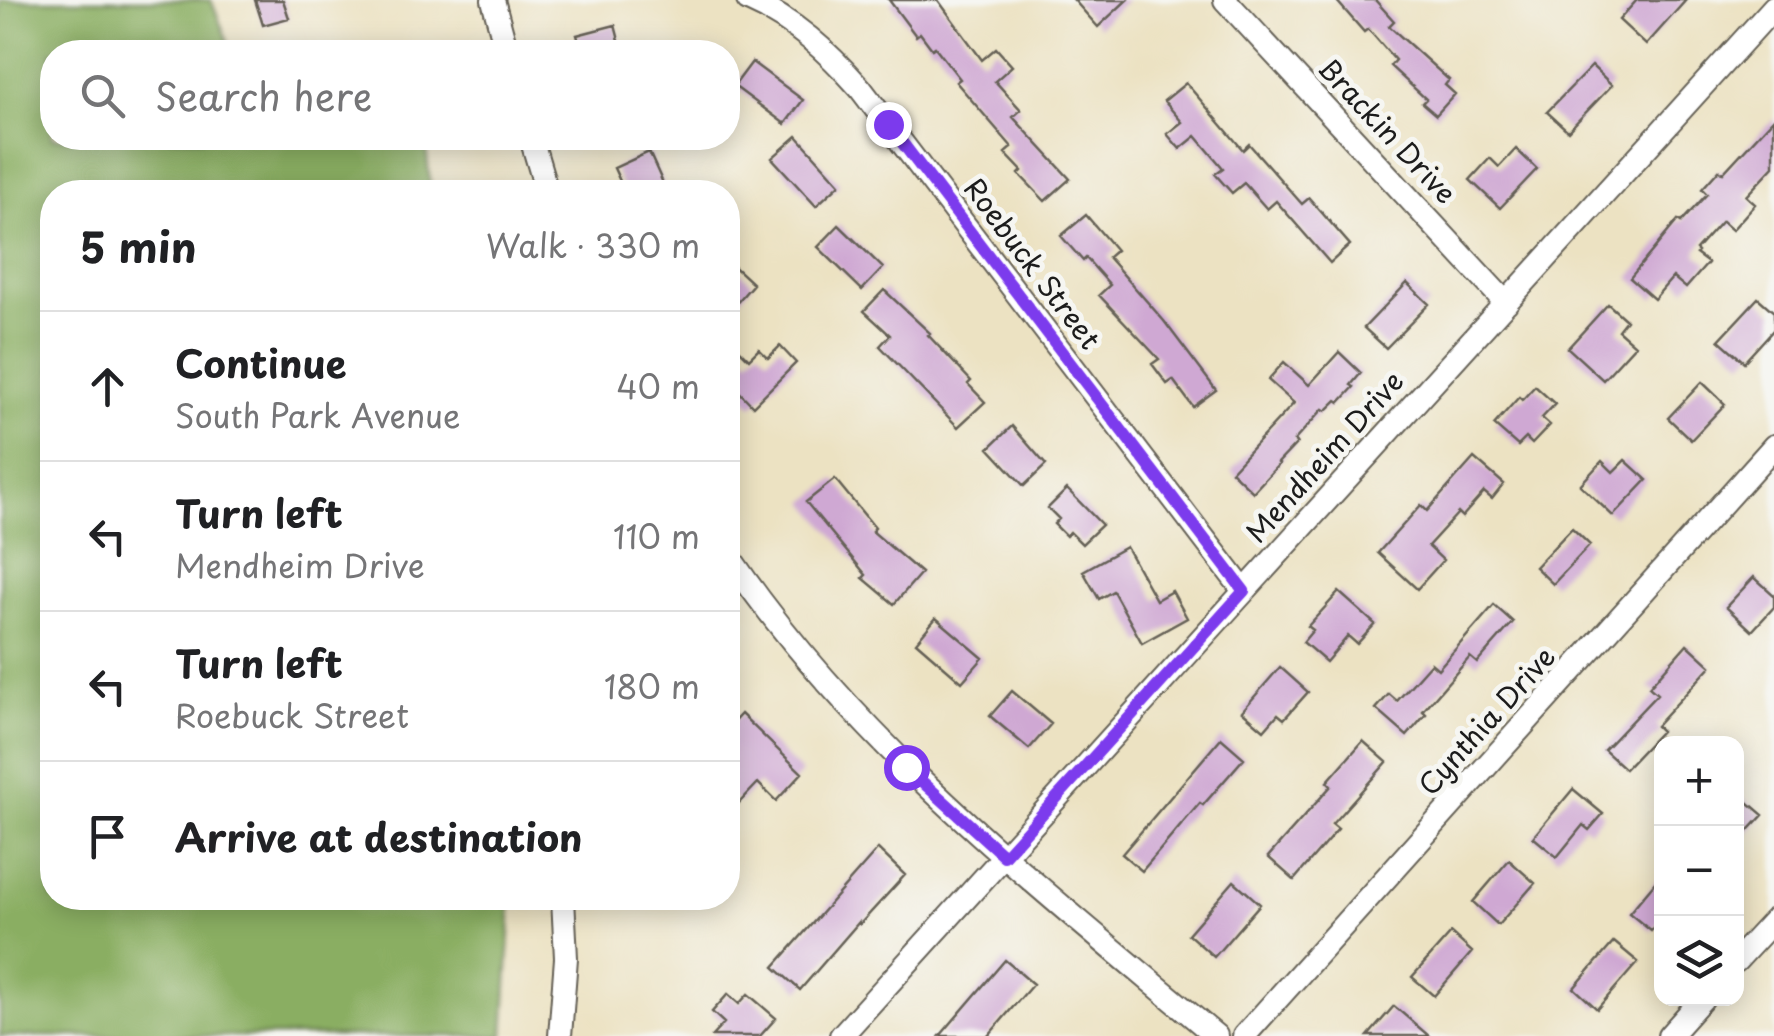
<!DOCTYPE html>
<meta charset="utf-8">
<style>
:root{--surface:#fff;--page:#f6f6f6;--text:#202124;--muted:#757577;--line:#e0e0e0}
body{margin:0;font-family:"Playpen Sans",sans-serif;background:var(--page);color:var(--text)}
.controls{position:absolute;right:30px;bottom:30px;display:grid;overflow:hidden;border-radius:20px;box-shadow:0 5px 25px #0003}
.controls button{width:90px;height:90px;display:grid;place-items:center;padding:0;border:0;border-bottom:2px solid var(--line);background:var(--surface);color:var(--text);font:50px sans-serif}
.stop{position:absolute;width:30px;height:30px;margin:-22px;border:8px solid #7c3aed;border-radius:50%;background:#fff}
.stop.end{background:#7c3aed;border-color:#fff;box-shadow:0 2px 10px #0008}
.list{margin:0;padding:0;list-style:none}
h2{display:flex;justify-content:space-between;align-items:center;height:130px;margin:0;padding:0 40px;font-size:42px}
h2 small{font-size:32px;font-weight:400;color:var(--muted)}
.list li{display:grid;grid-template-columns:65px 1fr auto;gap:30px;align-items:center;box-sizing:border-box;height:150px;padding:0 40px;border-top:2px solid var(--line)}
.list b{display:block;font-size:38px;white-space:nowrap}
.list p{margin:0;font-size:32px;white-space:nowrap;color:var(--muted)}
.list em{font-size:32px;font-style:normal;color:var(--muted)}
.icon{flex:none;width:55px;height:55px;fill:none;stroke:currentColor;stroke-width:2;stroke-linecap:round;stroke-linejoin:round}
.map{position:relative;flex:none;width:1774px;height:1036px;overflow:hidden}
.search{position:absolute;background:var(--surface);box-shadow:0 5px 25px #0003;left:40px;top:40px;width:700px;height:110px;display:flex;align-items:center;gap:25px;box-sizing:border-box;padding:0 35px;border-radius:40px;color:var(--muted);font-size:38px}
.panel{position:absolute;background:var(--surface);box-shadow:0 5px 25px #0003;left:40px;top:180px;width:700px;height:730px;border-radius:40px}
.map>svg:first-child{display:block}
.forest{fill:#8aae62;stroke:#53653f;stroke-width:2.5}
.building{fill:#cfa8d3}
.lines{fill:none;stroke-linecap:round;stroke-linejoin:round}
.minor-casing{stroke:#656156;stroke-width:26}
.minor{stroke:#fff;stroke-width:22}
.route{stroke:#7c3aed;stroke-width:12}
.labels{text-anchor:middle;stroke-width:10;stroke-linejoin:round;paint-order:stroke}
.street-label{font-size:28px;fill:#1c1c1c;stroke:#f6f6f2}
</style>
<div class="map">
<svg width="1774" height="1036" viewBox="0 0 1774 1036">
<rect width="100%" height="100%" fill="#f6f6f2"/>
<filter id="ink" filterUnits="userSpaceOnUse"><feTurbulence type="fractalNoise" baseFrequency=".01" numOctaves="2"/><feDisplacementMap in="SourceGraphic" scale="20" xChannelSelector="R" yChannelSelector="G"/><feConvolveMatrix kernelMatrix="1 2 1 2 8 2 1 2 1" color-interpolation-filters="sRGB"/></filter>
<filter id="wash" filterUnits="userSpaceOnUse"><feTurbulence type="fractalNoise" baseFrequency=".0048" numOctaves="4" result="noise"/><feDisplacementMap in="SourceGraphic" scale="40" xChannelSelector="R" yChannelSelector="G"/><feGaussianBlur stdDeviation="2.25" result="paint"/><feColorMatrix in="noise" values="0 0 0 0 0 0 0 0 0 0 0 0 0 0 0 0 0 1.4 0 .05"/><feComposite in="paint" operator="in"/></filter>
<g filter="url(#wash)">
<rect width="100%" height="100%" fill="#ece2c2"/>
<!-- forest -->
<path class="forest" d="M0 0H211L232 52H52V138H425L431 192H52V898H509L511 918 504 1036H0Z"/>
<g id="blocks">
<!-- building -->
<path class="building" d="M255 0H283L289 18 263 25Z
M889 0H938L982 60 996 48 1012 66 995 81 1021 110 1013 117 1070 179 1045 201 1019 174 1022 171 1005 153 1012 147 956 82 960 79 935 47 932 49 920 33 916 36Z
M1074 0H1127L1098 27Z
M1336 0H1375L1394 21 1389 26 1449 80 1445 85 1455 94 1436 115 1422 103 1426 99 1390 66 1395 60 1368 29 1364 32Z
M1637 0H1686L1646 45 1619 20Z
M615 25 622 52H582L577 35Z
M752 62 803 100 785 124 734 86Z
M1592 66 1612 85 1568 131 1547 112Z
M1186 83 1243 150 1249 144 1302 204 1309 198 1350 245 1330 263 1276 201 1267 209 1244 183 1232 193 1215 174 1223 168 1196 136 1180 149 1167 134 1182 122 1164 101Z
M1774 118V166L1746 196 1755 204 1732 230 1722 221 1696 250 1698 252 1696 254 1708 263 1686 288 1673 277 1654 299 1630 278 1678 220 1681 222 1707 194 1702 189 1719 170 1723 173Z
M797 136 840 184 816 206 772 158Z
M1516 149 1537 169 1500 208 1470 180 1490 158 1499 167Z
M649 152 667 192H625L614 168Z
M1086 215 1116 250 1108 257 1164 321 1216 390 1193 407 1173 380 1167 384 1152 364 1159 359 1099 295 1110 285 1086 258 1083 261 1061 236Z
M839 225 883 268 862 290 818 247Z
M728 261 753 284 728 313Z
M1407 283 1429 304 1386 348 1364 328Z
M884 290 930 333 928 335 971 381 968 384 985 402 958 427 880 346 890 335 864 311Z
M1758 298 1774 312V329L1744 362 1719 340Z
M1608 304 1626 320 1618 330 1635 345 1603 380 1568 348Z
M728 338 749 359 759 349 768 358 780 346 796 363 753 406 728 380Z
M1339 352 1361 373 1351 385 1354 387 1340 402 1337 400 1326 411 1323 409 1294 441 1297 443 1278 463 1279 464 1253 492 1231 471 1294 403 1268 380 1284 362 1309 385Z
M1702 382 1725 404 1691 440 1668 418Z
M1535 386 1555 404 1542 418 1550 425 1532 444 1526 438 1518 446 1494 425 1519 397 1522 400Z
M1012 426 1046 465 1024 486 989 448Z
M1474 458 1504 484 1492 499 1484 492 1462 517 1458 513 1428 546 1443 560 1417 589 1378 553 1421 505 1427 511Z
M1625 460 1647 480 1613 516 1580 485 1602 461 1613 472Z
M835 479 875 528 872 531 921 573 894 604 863 578 866 575 806 502Z
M1067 489 1102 525 1082 544 1070 532 1066 536 1054 524 1059 519 1048 508Z
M1572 528 1590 545 1553 584 1535 567Z
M1126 547 1156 600 1172 591 1187 618 1142 643 1113 591 1099 599 1083 571Z
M1754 577 1774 595V607L1752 631 1726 607Z
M1339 592 1375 624 1357 644 1348 636 1326 662 1303 642 1313 630 1308 626Z
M1494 605 1513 622 1477 663 1470 657 1423 711 1426 714 1407 736 1376 709 1389 694 1397 701 1431 663 1438 669Z
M936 618 983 658 962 682 916 642Z
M1687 644 1711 666 1656 726 1661 731 1625 769 1604 750 1657 694 1649 687Z
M1280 667 1308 692 1284 719 1278 714 1264 730 1242 711Z
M1012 691 1051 724 1029 749 990 716Z
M741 714 802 773 776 801 758 783 739 803 728 792V728Z
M1221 738 1244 758 1203 805 1200 803 1142 871 1122 854Z
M1363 741 1387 762 1332 824 1338 829 1294 880 1268 857 1331 786 1327 782Z
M1573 789 1603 814 1589 830 1583 825 1557 857 1533 837Z
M1736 792 1763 815 1736 844Z
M878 849 905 875 860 924 859 922 800 990 774 967Z
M1509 860 1535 883 1498 925 1473 902Z
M1662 874V918L1651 931 1629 913Z
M1234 881 1260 904 1214 957 1188 934Z
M1451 933 1472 952 1434 996 1412 977Z
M1614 942 1638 962 1597 1009 1574 988Z
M1005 960 1033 984 988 1036H940Z
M728 994 739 1004 748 994 776 1018 760 1036H712L724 1023 712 1012Z
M1394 1006 1429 1036H1368Z"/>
</g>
</g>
<g filter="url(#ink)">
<use href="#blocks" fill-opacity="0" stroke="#656156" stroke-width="2.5"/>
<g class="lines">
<defs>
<path id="minor" d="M493 0 507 52
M748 0C794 20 828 52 860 88L1244 591
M1225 0 1506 303
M531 138 547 192
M728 555C858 747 1041 888 1216 1036
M1736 961 1774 920
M560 1036 566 958 563 898
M841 1036 1774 7
M1244 1036 1774 446
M1669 1036 1703 998"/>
</defs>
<!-- minor casing -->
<use href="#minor" class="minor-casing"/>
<!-- minor -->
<use href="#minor" class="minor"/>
</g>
</g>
<g class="lines" filter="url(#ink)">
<!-- route -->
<path class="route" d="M888 124 1244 591 1004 856 906 767"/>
</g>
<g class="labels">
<!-- street labels -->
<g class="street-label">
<text transform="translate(1387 131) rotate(47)" y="10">Brackin Drive</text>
<text transform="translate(1032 264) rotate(53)" y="10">Roebuck Street</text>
<text transform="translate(1325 457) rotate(-48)" y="10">Mendheim Drive</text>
<text transform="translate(1487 721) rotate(-48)" y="10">Cynthia Drive</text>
</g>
</g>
</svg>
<div class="controls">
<button>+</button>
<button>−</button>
<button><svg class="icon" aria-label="layers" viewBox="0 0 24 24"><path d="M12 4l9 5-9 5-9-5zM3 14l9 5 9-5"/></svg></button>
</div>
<div class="stop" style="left:906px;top:767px"></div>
<div class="stop end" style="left:888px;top:124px"></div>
<div class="search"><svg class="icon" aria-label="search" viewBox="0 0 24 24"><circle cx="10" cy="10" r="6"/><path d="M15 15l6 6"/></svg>Search here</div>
<section class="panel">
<h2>5 min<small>Walk · 330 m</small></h2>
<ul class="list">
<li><svg class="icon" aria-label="ahead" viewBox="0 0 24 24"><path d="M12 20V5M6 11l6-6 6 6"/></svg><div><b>Continue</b><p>South Park Avenue</p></div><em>40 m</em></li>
<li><svg class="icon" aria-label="left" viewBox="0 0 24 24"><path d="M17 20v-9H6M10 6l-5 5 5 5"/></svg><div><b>Turn left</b><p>Mendheim Drive</p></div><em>110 m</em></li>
<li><svg class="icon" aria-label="left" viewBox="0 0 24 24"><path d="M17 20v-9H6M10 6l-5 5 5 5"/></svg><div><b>Turn left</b><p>Roebuck Street</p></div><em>180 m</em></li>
<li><svg class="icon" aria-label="arrive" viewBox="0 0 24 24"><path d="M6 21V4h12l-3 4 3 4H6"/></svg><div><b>Arrive at destination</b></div></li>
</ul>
</section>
</div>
